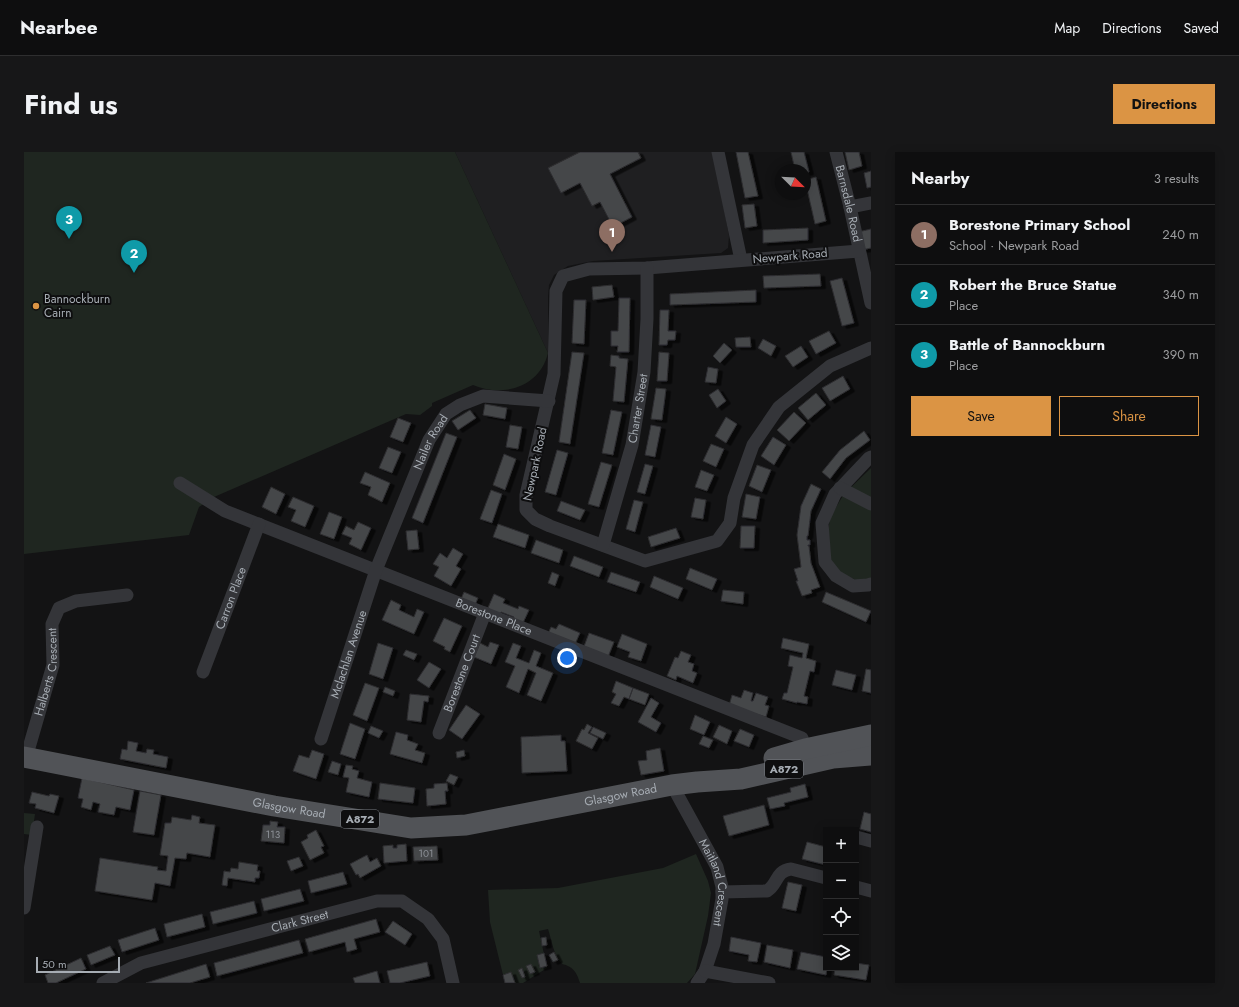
<!DOCTYPE html>
<meta charset="utf-8">
<style>
:root{--surface:#0e0e0f;--page:#171718;--text:#f1f3f6;--muted:#9b9c9e;--line:#2e2e2f;--accent:#db9444}
body{margin:0;font-family:Jost,sans-serif;background:var(--page);color:var(--text)}
.controls{position:absolute;right:12px;bottom:12px;display:grid;overflow:hidden;border-radius:0px;box-shadow:0 2px 10px #0003}
.controls button{width:36px;height:36px;display:grid;place-items:center;padding:0;border:0;border-bottom:1px solid var(--line);background:var(--surface);color:var(--text);font:20px sans-serif}
.compass{position:absolute;left:751px;top:12px;width:36px;height:36px;border-radius:50%;background:var(--surface);box-shadow:0 2px 10px #0003;rotate:114deg}
.scale{position:absolute;left:12px;bottom:10px;width:84px;box-sizing:border-box;padding-left:4px;border:2px solid #a6acb3;border-top:0;font-size:11px;line-height:14px;white-space:nowrap;color:#a6acb3;-webkit-text-stroke:3px #0e0e0f;paint-order:stroke}
.you{position:absolute;left:543px;top:506px;width:14px;height:14px;margin:-10px;border:3px solid #fff;border-radius:50%;background:#1a73e8;box-shadow:0 0 0 6px #1a73e833}
.badge{display:grid;place-items:center;width:26px;height:26px;border-radius:50%;background:var(--accent);color:#fff;font-size:13px;font-weight:700}
.pin{position:absolute;translate:-50% -33px;filter:drop-shadow(0 1px 2px #0008)}
.pin::after{content:'';position:absolute;top:21px;width:14px;height:12px;background:inherit;clip-path:polygon(0 0,100% 0,50% 100%)}
.list{margin:0;padding:0;list-style:none}
h2{display:flex;justify-content:space-between;align-items:center;height:52px;margin:0;padding:0 16px;font-size:17px}
h2 small{font-size:13px;font-weight:400;color:var(--muted)}
.list li{display:grid;grid-template-columns:26px 1fr auto;gap:12px;align-items:center;box-sizing:border-box;height:60px;padding:0 16px;border-top:1px solid var(--line)}
.list b{display:block;font-size:15px;white-space:nowrap}
.list p{margin:0;font-size:13px;white-space:nowrap;color:var(--muted)}
.list em{font-size:13px;font-style:normal;color:var(--muted)}
.actions{display:flex;gap:8px;padding:12px 16px}
.actions a{flex:1;padding:9px 0;border:1px solid var(--accent);border-radius:0px;text-align:center;font-size:14px;color:var(--accent)}
.actions .main{background:var(--accent);color:#111}
.icon{flex:none;width:22px;height:22px;fill:none;stroke:currentColor;stroke-width:2;stroke-linecap:round;stroke-linejoin:round}
.map{position:relative;flex:none;width:847px;height:831px;overflow:hidden;border-radius:0px}
header{display:flex;align-items:center;gap:24px;box-sizing:border-box;height:56px;padding:0 20px;background:var(--surface);border-bottom:1px solid var(--line)}
header strong{font-size:19px}
nav{display:flex;gap:22px;margin-inline-start:auto;font-size:14px}
.intro{display:flex;align-items:center;justify-content:space-between;box-sizing:border-box;height:96px;padding:0 24px}
h1{margin:0;font-size:28px}
.button{padding:10px 18px;border-radius:0px;background:var(--accent);color:#111;font-size:14px;font-weight:700}
main{display:flex;gap:24px;padding:0 24px}
aside{flex:1;background:var(--surface);border-radius:0px;box-shadow:0 2px 10px #0003}
.map>svg:first-child{display:block}
.built{fill:#1f1f21}
.green{fill:#1f2620}
.building{fill:#454649;stroke:#2d2d30;filter:url(#shadow)}
.lines{fill:none;stroke-linecap:round;stroke-linejoin:round}
.street{stroke:#343539;stroke-width:13}
.primary{stroke:#515357;stroke-width:21}
.poi-dot{fill:#db9444;stroke:#0e0e0f;stroke-width:1.5}
.labels{text-anchor:middle;stroke-width:4;stroke-linejoin:round;paint-order:stroke}
.number-label{font-size:10px;fill:#8e9298}
.shield{fill:#0e0e0f;stroke:#787d82;stroke-width:1}
.shield-label{font-size:11px;font-weight:bold;fill:#a6acb3}
.street-label{font-size:12px;fill:#a6acb3;stroke:#0e0e0f}
.poi-label{font-size:12px;fill:#a6acb3;stroke:#0e0e0f;text-anchor:start}
</style>
<header>
<strong>Nearbee</strong>
<nav><a>Map</a><a>Directions</a><a>Saved</a></nav>
</header>
<div class="intro"><h1>Find us</h1><a class="button">Directions</a></div>
<main>
<div class="map">
<svg width="847" height="831" viewBox="0 0 847 831">
<defs>
<filter id="shadow"><feDropShadow dx="4.5" dy="2.5" stdDeviation="0" flood-color="#0009"/></filter>
</defs>
<rect width="100%" height="100%" fill="#131314"/>
<!-- built -->
<path class="built" d="M431 0H690L705 84 704 96 697 101 569 109 544 114 530 123 525 133 524 145V201Z"/>
<!-- green -->
<path class="green" d="M0 0H431L524 201C516 235 479 246 449 233L408 251V254L396 263 382 262 190 345 175 355 165 383 0 402Z
M847 316V426L835 429 817 422 807 410 803 389 806 365 820 342Z
M0 661 11 662 8 683 0 682Z
M672 702 684 729 687 741 684 764 671 822 663 831H556C553 821 549 814 538 812 529 802 528 789 524 777L515 779 523 816 499 831H481L466 770 464 738 534 736 639 716Z"/>
<!-- building -->
<path class="building" d="M556 0H614L617 6 586 22 608 65 589 75 576 50 568 54 556 31 537 41 524 16Z
M712 0H724L734 44 721 46Z
M767 0H780L785 20 781 21V18H771Z
M821 0H835L838 14 825 18Z
M847 19V35L843 36 840 21Z
M792 25 802 69 791 72 781 28Z
M730 52 733 74 721 76 718 53Z
M784 76V88L739 91V78Z
M847 77V96L838 98 834 80Z
M796 122 797 134 740 136 739 124Z
M818 126 830 171 818 174 806 129Z
M588 133 590 145 569 148 568 135Z
M732 138V150L646 153V142Z
M595 146H606L605 200H593L594 194H587V179H594Z
M550 148H562L560 192 548 191Z
M636 158H645L644 179H652L651 188H644L643 193H635Z
M805 179 812 191 792 202 785 189Z
M726 185 727 195H712L711 186Z
M739 187 752 194 747 204 734 196Z
M700 191 708 198 696 211 689 204Z
M777 194 784 205 769 215 761 204Z
M548 200 560 201 546 292 535 290Z
M635 200 645 201 643 229H633Z
M587 203 595 204V206L604 207 600 250 589 249 592 215 586 214Z
M684 215 694 217 692 231 681 230Z
M819 224 826 237 806 249 798 236Z
M632 236 642 237 638 268 627 267Z
M694 237 702 249 693 256 685 243Z
M792 241 802 253 784 268 774 256Z
M461 252 483 256 481 267 459 263Z
M446 258 452 266 434 278 428 269Z
M587 258 598 260 589 303 578 301Z
M770 260 782 271 765 289 753 278Z
M702 265 713 272 702 291 691 284Z
M374 266 387 271 379 290 366 285Z
M486 273 498 275 494 297 482 295Z
M627 273 637 275 631 305 621 303Z
M840 279 846 288 822 306 806 327 798 320 816 298Z
M422 281 433 285 399 371 388 366Z
M749 285 762 293 750 313 737 304Z
M687 292 700 297 692 315 679 309Z
M364 295 377 300 368 321 355 316Z
M533 298 544 301 532 343 521 340Z
M480 302 492 307 481 338 469 333Z
M577 310 588 313 575 355 564 352Z
M621 312 629 314 621 342 613 340Z
M733 313 747 318 738 340 725 334Z
M677 318 690 323 683 339 671 335Z
M341 320 366 331 358 350 344 343 347 335 336 331Z
M787 332 797 337 787 359 784 384H783V388H786V393H784V394H785L787 411 796 435 787 438 788 441 778 444 772 429H774L770 417 777 415 773 383 777 354Z
M247 335 261 342 252 362 238 355Z
M467 338 478 342 468 371 456 367Z
M722 342 736 345 732 367 718 365Z
M269 345 290 354 281 375 267 369 272 358 264 355Z
M671 346 682 348 679 367 667 365Z
M610 348 619 350 611 380 602 377Z
M537 349 561 358 556 368 533 359Z
M305 360 318 365 310 387 296 382Z
M334 370 347 376 337 398 325 392 328 386 318 382 322 374 330 378Z
M474 372 505 383 501 396 469 385Z
M717 374H731L730 396H716Z
M652 376 656 386 627 395 624 385Z
M393 378 395 397 384 398 382 379Z
M512 388 539 398 535 411 507 401Z
M429 396 439 402 432 414 437 417 427 434 410 424 415 415 409 412 416 401 423 406Z
M550 404 579 415 575 425 546 414Z
M666 416 693 427 688 438 662 427Z
M528 420 535 423 531 434 524 431Z
M587 420 616 430 612 440 583 430Z
M630 424 659 436 654 447 626 435Z
M699 438 720 440 719 452 697 449Z
M440 440 454 446 451 453 437 447Z
M802 440 847 459 842 470 798 450Z
M470 442 481 447 479 451 494 457 495 454 505 458 498 473 489 468 490 465 477 460 475 463 463 458Z
M367 448 377 453 375 458 390 465 393 457 400 460 390 482 358 468Z
M420 466 438 474 426 500 420 497 421 495 409 489Z
M535 472 556 481 551 492 523 484 527 475 532 477Z
M565 481 590 490 584 505 559 497Z
M598 482 623 492 617 509 604 505 606 500 593 495Z
M759 486 785 492 782 506 792 509 790 520 786 519 780 544 784 545 783 552 773 550V551L758 547 760 541H763L769 515 764 514 766 503 778 506 779 501 757 496Z
M466 490 475 493 467 512 450 505 456 491 464 495Z
M354 491 369 496 359 527 345 522Z
M489 491 497 494 492 506 505 511 510 498 517 501 512 514 529 521 517 549 503 543 512 521 504 517 495 541 482 535 491 514 481 510Z
M382 498 393 502 390 508 379 503Z
M657 499 667 503 664 510 670 512 668 519 673 521 669 531 653 524 652 528 643 524 651 505 654 506Z
M405 510 417 517 405 536 393 528Z
M842 517 847 518V541L838 539Z
M812 518 832 523 828 538 808 533Z
M592 529 609 536 605 547 600 545 595 554 587 551 592 542 588 540Z
M341 531 355 536 343 569 329 563Z
M361 535 371 539 369 544 359 540Z
M609 536 625 542 621 553 605 547Z
M720 538 729 541 727 549H729L732 541 744 545 741 553 745 554 742 565 705 554 708 543 717 546Z
M386 542 405 544 404 550 400 549 397 570 383 568Z
M627 546 635 551 627 565 637 571 632 580 614 570Z
M442 553 456 562 438 587 425 578Z
M671 563 686 570 680 583 666 577Z
M326 571 341 577 331 607 316 602Z
M563 572 568 575 564 581 574 586 568 597 552 589 558 577 560 578Z
M695 573 708 579 703 592 689 585Z
M347 574 359 579 355 586 344 581Z
M569 575 582 581 579 587 566 581Z
M716 577 730 583 725 595 710 589Z
M372 580 384 583 383 588 394 592 391 598 401 601 398 611 366 602Z
M537 583V589H541L543 619 498 621 497 585Z
M679 584 689 588 685 596 675 592Z
M104 589 114 591 112 599 122 601 123 597 130 598 129 602 144 605 142 616 96 607 98 597 103 598Z
M636 596 640 619 617 623 614 609 623 608 622 599Z
M288 598 300 602 292 627 269 619 275 603 285 606Z
M440 598 441 604 433 606 432 600Z
M308 609 317 612 314 623 304 620Z
M322 613 329 614 328 617 335 619 333 626 348 630 345 645 322 640 325 626 319 625Z
M426 622 434 625 430 633 422 629Z
M58 626 110 638 106 658 92 655 90 663 74 660 76 652 69 650 67 658 57 655 59 647 54 646Z
M356 631 391 636 389 651 354 647Z
M423 631 424 639H421L422 652 403 654 402 637 410 636V632Z
M781 632 784 645 760 651 761 654 746 657 743 646 767 640 766 636Z
M116 639 137 643 130 683 109 680Z
M8 640 25 644 26 642 35 644 30 661 11 656 12 652 5 651Z
M740 653 745 673 705 684 699 664Z
M840 660 847 662V680L836 677Z
M168 663 176 665 175 671 191 673 186 705 163 701 162 707 151 706 146 734 131 731 128 748 71 739 76 706 134 715 133 718 142 719 144 704 136 703 141 671H147L148 665 167 668Z
M246 669 254 670 253 675H261L260 691 237 689 239 673H246Z
M292 678 300 694 297 695 300 701 286 708 277 690 284 686 283 683Z
M783 690 802 695V713L778 707Z
M382 692 383 709 360 711 359 694 369 693V696H373V693Z
M413 694 414 708 390 709 389 695Z
M343 703 346 710 353 706 357 714 336 726 334 722 332 723 326 712Z
M275 705 279 714 267 719 263 709Z
M215 710 234 713 233 719H236L235 726H231V730L204 726 203 734 198 733 200 719 206 720 207 716 214 717Z
M319 720 323 732 287 741 284 729Z
M764 730 778 733 772 759 758 756Z
M276 737 280 749 240 759 237 747Z
M230 749 233 761 189 772 186 760Z
M178 762 181 775 143 785 140 772Z
M352 767 356 780 330 787 333 797 323 800 321 790 285 800 281 787Z
M369 769 388 782 381 793 361 780Z
M131 776 135 788 98 800 94 788Z
M522 785 523 793 518 794 517 786Z
M707 785 737 791 733 810 724 809 725 803 705 799Z
M275 788 279 801 193 824 190 811Z
M743 793 769 798 766 816 740 810Z
M86 794 91 803 67 813 63 803Z
M530 800 534 808 529 810 525 803Z
M777 800 802 805V816H803L802 823 773 817Z
M520 801 523 814 516 816 513 803Z
M57 806 62 817 32 831H24L21 823Z
M403 810 406 824 376 831H366L363 819Z
M832 811 845 813 842 828 810 823 811 816H832Z
M182 812 186 825 166 831H122Z
M507 812 511 820 506 822 502 814Z
M498 816 501 825 498 826 494 818Z
M353 819 356 831H331L329 826Z
M487 820 491 831H481L479 823Z"/>
<g class="lines">
<!-- street -->
<g class="street">
<path d="M694 0 717 108"/>
<path id="s1" d="M812 0 826 55 847 151"/>
<path d="M826 55 847 51"/>
<path d="M835 99 623 116 565 117 539 124 532 139 530 222 502 343V358L511 367 526 374 621 409 693 389 706 371 710 346 729 293 755 255 806 214 847 196"/>
<path d="M847 305 845 306 811 342 798 371 801 410 812 424 829 434 844 433 847 432"/>
<path id="s2" d="M156 331 201 359 778 586 781 597 786 599"/>
<path d="M816 336 847 352"/>
<path id="s3" d="M579 393 608 293 620 220 623 167V116"/>
<path id="s4" d="M179 520 235 372"/>
<path id="s5" d="M415 581 461 461"/>
<path id="s6" d="M297 587 352 418 405 288 422 262 436 253 459 244 525 249"/>
<path id="s7" d="M2 606 29 513 28 472 35 456 52 449 103 443"/>
<path id="s8" d="M648 633 693 715 698 735V747L690 792 681 819 673 831"/>
<path d="M832 685 847 689"/>
<path d="M832 735 847 739"/>
<path d="M698 740 743 739C754 733 751 719 767 717L802 726"/>
<path d="M0 756 13 675"/>
<path d="M681 819 745 831"/>
<path id="s9" d="M79 831 117 811 353 749H378L404 767 419 787 429 831"/>
</g>
<!-- primary -->
<g class="primary">
<path id="s10" d="M0 605 250 654 387 676 442 673 648 633 673 630 717 627 809 606 847 603"/>
<path d="M750 606 781 597 847 583"/>
</g>
</g>
<!-- markers -->
<circle class="poi-dot" cx="12" cy="154" r="4"/>
<g class="labels">
<!-- number labels -->
<g class="number-label">
<text x="249" y="686">113</text>
<text x="402" y="705">101</text>
</g>
<!-- shield labels -->
<g class="shield">
<rect x="741" y="608" width="38" height="18" rx="3"/>
<rect x="317" y="658" width="38" height="18" rx="3"/>
</g>
<g class="shield-label">
<text x="760" y="621">A872</text>
<text x="336" y="671">A872</text>
</g>
<!-- street labels -->
<g class="street-label">
<text dy="4" stroke="none"><textPath href="#s1" startOffset="53">Barnsdale Road</textPath></text>
<text transform="translate(766 104) rotate(-5)" y="4">Newpark Road</text>
<text dy="4" stroke="none"><textPath href="#s3" startOffset="141">Charter Street</textPath></text>
<text dy="4" stroke="none"><textPath href="#s6" startOffset="317">Nailer Road</textPath></text>
<text transform="translate(511 312) rotate(-78)" y="4">Newpark Road</text>
<text dy="4" stroke="none"><textPath href="#s4" startOffset="79">Carron Place</textPath></text>
<text dy="4" stroke="none"><textPath href="#s2" startOffset="342">Borestone Place</textPath></text>
<text dy="4" stroke="none"><textPath href="#s6" startOffset="89">Mclachlan Avenue</textPath></text>
<text dy="4" stroke="none"><textPath href="#s7" startOffset="89">Halberts Crescent</textPath></text>
<text dy="4" stroke="none"><textPath href="#s5" startOffset="64">Borestone Court</textPath></text>
<text dy="4" stroke="none"><textPath href="#s10" startOffset="606">Glasgow Road</textPath></text>
<text dy="4" stroke="none"><textPath href="#s10" startOffset="270">Glasgow Road</textPath></text>
<text dy="4" stroke="none"><textPath href="#s8" startOffset="108">Maitland Crescent</textPath></text>
<text dy="4" stroke="none"><textPath href="#s9" startOffset="207">Clark Street</textPath></text>
</g>
<!-- poi labels -->
<g class="poi-label">
<text x="20" y="151">Bannockburn<tspan x="20" dy="14">Cairn</tspan></text>
</g>
</g>
</svg>
<div class="controls">
<button>+</button>
<button>−</button>
<button><svg class="icon" aria-label="locate" viewBox="0 0 24 24"><circle cx="12" cy="12" r="6"/><path d="M12 2v4M12 18v4M2 12h4M18 12h4"/></svg></button>
<button><svg class="icon" aria-label="layers" viewBox="0 0 24 24"><path d="M12 4l9 5-9 5-9-5zM3 14l9 5 9-5"/></svg></button>
</div>
<svg class="compass" viewBox="-18 -18 36 36"><path d="M0-13l5 13h-10z" fill="#e53935"/><path d="M0 13l5-13h-10z" fill="#9b9c9e"/></svg>
<div class="scale">50 m</div>
<div class="you"></div>
<div class="pin badge" style="left:588px;top:100px;background:#8d6e63">1</div>
<div class="pin badge" style="left:110px;top:121px;background:#0f9aa8">2</div>
<div class="pin badge" style="left:45px;top:87px;background:#0f9aa8">3</div>
</div>
<aside>
<h2>Nearby<small>3 results</small></h2>
<ul class="list">
<li><span class="badge" style="background:#8d6e63">1</span><div><b>Borestone Primary School</b><p>School · Newpark Road</p></div><em>240 m</em></li>
<li><span class="badge" style="background:#0f9aa8">2</span><div><b>Robert the Bruce Statue</b><p>Place</p></div><em>340 m</em></li>
<li><span class="badge" style="background:#0f9aa8">3</span><div><b>Battle of Bannockburn</b><p>Place</p></div><em>390 m</em></li>
</ul>
<div class="actions"><a class="main">Save</a><a>Share</a></div>
</aside>
</main>
